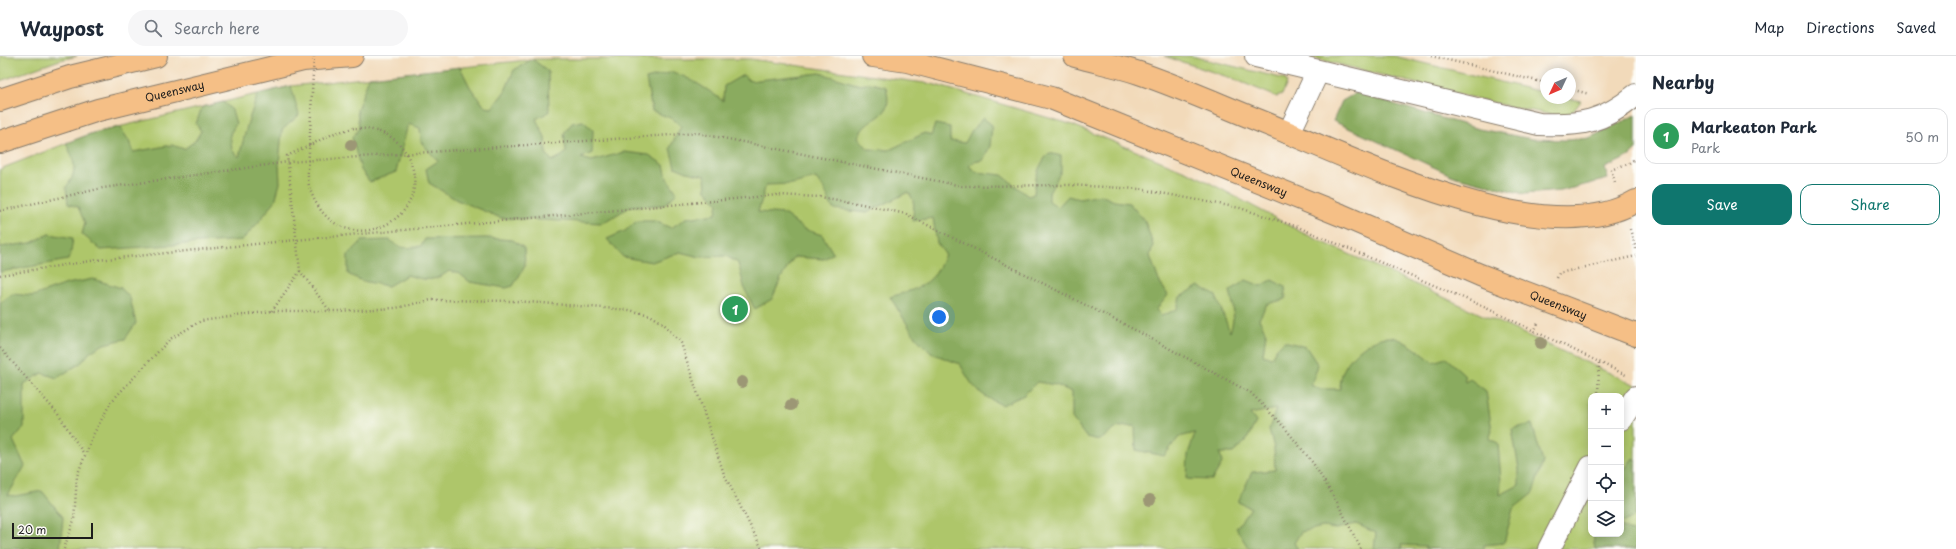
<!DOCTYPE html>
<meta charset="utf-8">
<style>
:root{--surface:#fff;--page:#f6f6f7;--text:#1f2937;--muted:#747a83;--line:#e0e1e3;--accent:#0f766e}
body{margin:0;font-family:"Playpen Sans",sans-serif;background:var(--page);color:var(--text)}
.controls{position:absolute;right:12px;bottom:12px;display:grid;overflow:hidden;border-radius:8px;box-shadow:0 2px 10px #0003}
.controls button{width:36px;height:36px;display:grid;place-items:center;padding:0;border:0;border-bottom:1px solid var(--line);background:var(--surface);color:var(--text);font:20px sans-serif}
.compass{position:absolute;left:1540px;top:12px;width:36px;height:36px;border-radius:50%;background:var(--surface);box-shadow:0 2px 10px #0003;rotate:226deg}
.scale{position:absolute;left:12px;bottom:10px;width:81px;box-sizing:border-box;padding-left:4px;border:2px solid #1c1c1c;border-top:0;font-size:11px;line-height:14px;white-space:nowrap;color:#1c1c1c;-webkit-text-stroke:3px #fdfcf7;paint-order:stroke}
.you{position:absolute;left:939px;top:261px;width:14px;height:14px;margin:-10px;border:3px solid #fff;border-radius:50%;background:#1a73e8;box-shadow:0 0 0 6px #1a73e833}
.badge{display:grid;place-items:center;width:26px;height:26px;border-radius:50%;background:var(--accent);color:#fff;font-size:13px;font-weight:700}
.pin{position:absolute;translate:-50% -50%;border:2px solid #fff;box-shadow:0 1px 4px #0006}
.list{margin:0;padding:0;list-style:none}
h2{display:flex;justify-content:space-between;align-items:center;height:52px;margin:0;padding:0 16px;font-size:17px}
h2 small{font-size:13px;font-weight:400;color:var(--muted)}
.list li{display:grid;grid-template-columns:26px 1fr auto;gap:12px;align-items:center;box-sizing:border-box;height:56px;margin:0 8px 8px;padding:0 8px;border:1px solid var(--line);border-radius:12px}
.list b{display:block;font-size:15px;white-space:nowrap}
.list p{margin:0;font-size:13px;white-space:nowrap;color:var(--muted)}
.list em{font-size:13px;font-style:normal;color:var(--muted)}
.actions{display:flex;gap:8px;padding:12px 16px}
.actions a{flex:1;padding:9px 0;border:1px solid var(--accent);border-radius:12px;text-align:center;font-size:14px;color:var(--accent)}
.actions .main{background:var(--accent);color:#fff}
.icon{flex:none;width:22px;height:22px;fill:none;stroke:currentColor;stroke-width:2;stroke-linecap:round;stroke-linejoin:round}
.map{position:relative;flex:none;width:1636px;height:493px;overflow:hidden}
header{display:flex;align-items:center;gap:24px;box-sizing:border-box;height:56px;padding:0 20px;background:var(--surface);border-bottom:1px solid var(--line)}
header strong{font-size:19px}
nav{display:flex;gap:22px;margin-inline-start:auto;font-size:14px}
.search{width:280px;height:36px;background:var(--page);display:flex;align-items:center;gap:10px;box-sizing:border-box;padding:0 14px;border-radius:22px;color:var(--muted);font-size:15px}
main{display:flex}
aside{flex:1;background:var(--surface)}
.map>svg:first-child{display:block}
.green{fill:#aec66b;stroke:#657144;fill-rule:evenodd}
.forest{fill:#8aab5f;stroke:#53643e}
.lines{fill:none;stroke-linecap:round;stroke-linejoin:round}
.minor-casing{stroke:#877b6b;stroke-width:24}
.highway-casing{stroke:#877b6b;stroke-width:24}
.path{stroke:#877b6b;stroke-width:2.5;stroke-dasharray:1 3;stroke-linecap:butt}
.minor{stroke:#fff;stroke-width:22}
.highway{stroke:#f5bf86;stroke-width:22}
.path-bridge{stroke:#877b6b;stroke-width:2.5;stroke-dasharray:1 3;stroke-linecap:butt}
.tree{fill:#9c9775}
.labels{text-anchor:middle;stroke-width:3;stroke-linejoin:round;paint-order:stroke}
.street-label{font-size:11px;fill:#1c1c1c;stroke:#fdfcf7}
</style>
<header>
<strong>Waypost</strong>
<div class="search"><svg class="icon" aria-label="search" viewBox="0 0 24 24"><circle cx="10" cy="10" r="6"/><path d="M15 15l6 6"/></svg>Search here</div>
<nav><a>Map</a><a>Directions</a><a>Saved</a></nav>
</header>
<main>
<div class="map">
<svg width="1636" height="493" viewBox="0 0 1636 493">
<rect width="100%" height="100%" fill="#fdfcf7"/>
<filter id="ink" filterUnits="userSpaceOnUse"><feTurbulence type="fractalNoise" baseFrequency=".025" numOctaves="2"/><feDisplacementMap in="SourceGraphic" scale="8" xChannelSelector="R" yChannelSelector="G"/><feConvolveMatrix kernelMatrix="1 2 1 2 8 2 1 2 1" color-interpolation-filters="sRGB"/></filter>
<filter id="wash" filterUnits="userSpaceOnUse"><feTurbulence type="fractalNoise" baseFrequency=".012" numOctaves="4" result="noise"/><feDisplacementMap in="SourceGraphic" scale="16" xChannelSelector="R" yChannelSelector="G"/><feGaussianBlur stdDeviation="0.9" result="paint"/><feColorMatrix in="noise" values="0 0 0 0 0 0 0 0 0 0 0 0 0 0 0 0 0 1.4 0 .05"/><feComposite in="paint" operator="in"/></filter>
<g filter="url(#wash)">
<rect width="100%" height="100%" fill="#f2daba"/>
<!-- green -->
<path class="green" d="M0 0H77L60 4 0 25Z
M1164 0H1192L1285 23 1287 27 1282 39 1277 41 1234 23Z
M1305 0H1394L1546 37V42H1567L1581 45 1568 62 1507 50Z
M536 3H750L932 28 1070 68 1195 119 1303 177 1636 329V493H0V113L93 77 291 30ZM1591 340H1621V478H1591Z"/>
<!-- forest -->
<path class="forest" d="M532 3 548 15 549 56 536 63 545 81 546 97 552 105 562 100 566 96 564 77 572 67 583 65 593 74 592 97 581 102 592 105 624 96 649 99 664 109 667 122 677 137 664 149 632 150 602 167 501 162 457 144 429 127 426 113 438 105 421 86 420 72 408 68 396 116 370 126 361 114 352 82 359 72 357 54 369 21 460 11 470 31 485 51 492 52 505 35 514 14Z
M673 16C692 23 707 33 723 45L724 30 743 19 750 25 820 17 860 29 871 27 886 31C895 67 869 56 858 81L868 93 889 94 925 77 931 80 935 68 950 71V85L965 87 972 74 983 62 992 69 990 90 983 104 974 106 969 110 976 116 1002 119 1028 140 1034 138C1035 121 1038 110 1049 97L1061 100V115L1049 137V145L1058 151 1068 140 1079 143 1101 139 1114 145 1129 147 1145 165 1153 189 1150 200 1159 225 1168 239 1156 254 1162 260 1177 253 1180 241 1199 230 1216 240 1230 276C1235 263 1234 249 1230 235L1246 224 1261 230 1272 224 1285 231 1286 243 1267 248 1259 263 1266 277 1263 299 1271 302 1276 293 1284 285 1306 291 1318 309 1311 329 1319 333H1340C1340 328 1341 323 1342 318 1348 300 1371 280 1391 281 1403 282 1424 299 1433 306L1446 302 1464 318 1465 326 1470 323 1486 335 1492 375 1489 383 1498 387 1501 425 1500 439 1519 429V413L1512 373 1532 368 1543 406 1533 437 1513 453 1504 487 1484 489V493H1426V490L1401 489 1402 493H1374L1376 477 1356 468 1336 473 1323 471 1301 476 1294 487 1298 493H1249L1236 472 1251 452 1238 446 1252 416 1275 414 1274 392 1269 373 1276 353 1250 358 1256 366 1246 385 1233 397H1220L1222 407 1212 424 1187 423 1188 398 1195 377 1179 381 1164 400 1136 394 1135 370 1118 371 1100 384 1086 381 1072 362V336L1056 329 1037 326 1024 339 1002 349C977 337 973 332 960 308L931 297 916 282 890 241C920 232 934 229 945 198L937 187 933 162 912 165C914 153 916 145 908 136L867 157 833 153 824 133 816 122 792 128 766 129 758 156 784 158 804 173 822 179 833 197 824 203 794 201 781 222 772 243 755 253 745 234 738 207 726 200 700 201 680 196 652 206 623 201 607 183 625 175 637 165H655L671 172 686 162 716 158 718 147 706 134 705 120 687 116 675 111 670 92 681 70 673 63 652 55 646 23Z
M291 30 299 59 282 74 279 108 280 127 275 145 257 168 242 184 101 194 82 178 85 167 78 151 68 148 66 131C79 115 74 104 66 87L93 77 120 71 129 85 133 96 172 89 184 93 195 85 201 75 196 68 202 51 223 46 232 54 236 68 230 78 232 94 239 101 248 66 258 38Z
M1356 37 1479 73 1532 83 1567 84 1589 82 1636 59V94L1630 100 1605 112 1608 123 1561 135 1524 138 1453 120 1333 65 1342 45Z
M49 178 73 182 71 196 68 204 0 216V191L31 187Z
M487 182 513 184 524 192 525 210 513 230 506 232 470 226 460 218 449 215C433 227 425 224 407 219L388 230 362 225 348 218V199L362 185 390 184C399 194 409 192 421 190L425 183Z
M93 223 121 232 130 242 136 267 125 283 104 288 90 296 82 306 57 322 42 317 24 328V371L13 384 25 410 8 439 15 440 42 435 63 461 60 493H0V247L12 238 33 240 67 228Z
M1633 402 1636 404V455L1634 461 1621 467V418Z
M1621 470 1636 478V493H1595L1593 478H1621Z"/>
</g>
<g filter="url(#ink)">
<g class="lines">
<defs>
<path id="minor" d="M1256 0 1539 68C1581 70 1603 66 1636 39
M1289 77 1318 15
M1621 363 1636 341
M1549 493 1591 411"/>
<g id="highway">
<path id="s1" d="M873 0 907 5 1051 42 1341 159 1480 219 1636 279"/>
<path d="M1075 0C1096 6 1118 10 1139 17 1180 31 1220 49 1260 65 1351 101 1544 200 1636 145"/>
<path d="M0 44 70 21 156 0"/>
<path id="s2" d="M0 86 98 54 303 4 352 0"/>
</g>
</defs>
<!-- minor casing -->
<use href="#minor" class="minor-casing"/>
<!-- highway casing -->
<use href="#highway" class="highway-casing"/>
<!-- path -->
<path class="path" d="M1431 0 1546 27
M1570 33 1589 38
M1615 126 1611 114 1629 107 1636 102
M0 155 103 132 288 106 698 77 962 130 1070 129 1140 133 1240 152 1298 171 1480 249 1626 319
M1630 173 1636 193
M0 219 97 204 296 184 777 139 820 141 862 148 906 158 1139 276 1251 337 1285 372 1313 407 1337 446 1361 493
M1557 222 1559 217 1636 200
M329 254 300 215 287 100 335 77 354 72
M272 255 300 215
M1534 276 1538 267
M0 292 58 358 84 398
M1598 340 1599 306
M64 493 74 464 77 420 93 379 111 346 170 283 201 265 272 255H337L396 252 431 244 516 245 629 254 650 259 663 267 681 287 724 418 762 493"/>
<!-- minor -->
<use href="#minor" class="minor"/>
<!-- highway -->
<use href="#highway" class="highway"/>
<!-- path-bridge -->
<path class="path-bridge" d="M314 0C312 31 311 63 309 94 309 105 306 122 310 133 337 214 445 163 406 97 394 77 376 73 354 72"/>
</g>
<!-- trees -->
<g class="tree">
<circle cx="351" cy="89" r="6"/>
<circle cx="1541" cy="287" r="6"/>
<circle cx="742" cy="326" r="6"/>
<circle cx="791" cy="349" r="6"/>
<circle cx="1150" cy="444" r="6"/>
</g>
</g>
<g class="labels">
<!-- street labels -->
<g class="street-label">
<text dy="4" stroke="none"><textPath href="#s2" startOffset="182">Queensway</textPath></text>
<text dy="4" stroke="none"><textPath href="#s1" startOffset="407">Queensway</textPath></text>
<text dy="4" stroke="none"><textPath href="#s1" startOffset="731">Queensway</textPath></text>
</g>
</g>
</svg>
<div class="controls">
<button>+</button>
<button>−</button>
<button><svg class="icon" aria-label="locate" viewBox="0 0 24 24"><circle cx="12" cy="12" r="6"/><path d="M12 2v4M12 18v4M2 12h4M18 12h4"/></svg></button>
<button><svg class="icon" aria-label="layers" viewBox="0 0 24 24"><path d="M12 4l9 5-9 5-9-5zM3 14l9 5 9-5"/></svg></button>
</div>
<svg class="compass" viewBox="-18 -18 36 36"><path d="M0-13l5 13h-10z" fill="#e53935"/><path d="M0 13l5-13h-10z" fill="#747a83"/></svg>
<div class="scale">20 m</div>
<div class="you"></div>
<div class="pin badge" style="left:735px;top:253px;background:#2e9e5b">1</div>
</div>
<aside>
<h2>Nearby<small></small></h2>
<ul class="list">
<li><span class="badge" style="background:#2e9e5b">1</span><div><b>Markeaton Park</b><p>Park</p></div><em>50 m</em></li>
</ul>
<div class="actions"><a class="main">Save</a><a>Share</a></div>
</aside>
</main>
